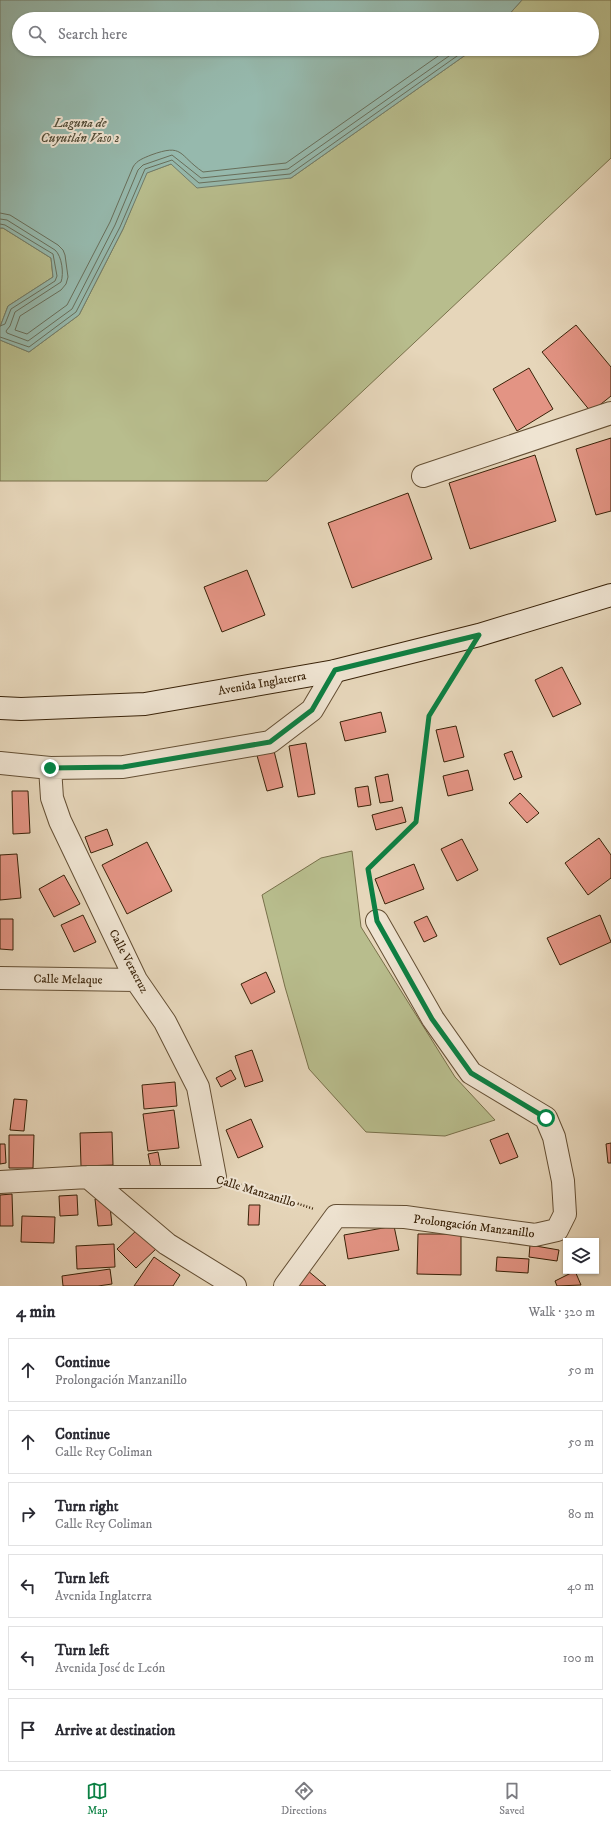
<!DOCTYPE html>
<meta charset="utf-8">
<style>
:root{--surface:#fff;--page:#f7f7f7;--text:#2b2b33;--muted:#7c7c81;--line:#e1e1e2;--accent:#0b8043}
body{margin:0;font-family:"IM FELL DW Pica",serif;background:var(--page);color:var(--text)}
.controls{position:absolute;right:12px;bottom:12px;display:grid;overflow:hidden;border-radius:0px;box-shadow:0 1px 3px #0004}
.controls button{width:36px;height:36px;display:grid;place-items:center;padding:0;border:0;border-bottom:1px solid var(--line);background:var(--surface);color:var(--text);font:20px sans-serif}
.stop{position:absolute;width:12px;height:12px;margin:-9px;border:3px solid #0b8043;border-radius:50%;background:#fff}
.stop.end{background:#0b8043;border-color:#fff;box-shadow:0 1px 4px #0008}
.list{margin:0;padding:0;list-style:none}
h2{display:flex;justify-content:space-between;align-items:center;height:52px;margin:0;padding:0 16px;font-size:17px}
h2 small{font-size:13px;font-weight:400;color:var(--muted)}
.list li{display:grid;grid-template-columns:26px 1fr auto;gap:12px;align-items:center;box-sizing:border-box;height:64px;margin:0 8px 8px;padding:0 8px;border:1px solid var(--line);border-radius:0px}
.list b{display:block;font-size:15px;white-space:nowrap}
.list p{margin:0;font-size:13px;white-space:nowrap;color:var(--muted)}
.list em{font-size:13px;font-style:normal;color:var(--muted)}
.icon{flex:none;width:22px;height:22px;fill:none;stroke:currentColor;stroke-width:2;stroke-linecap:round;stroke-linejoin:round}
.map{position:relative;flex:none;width:611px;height:1286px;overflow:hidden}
.search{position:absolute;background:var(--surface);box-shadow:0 1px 3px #0004;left:12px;right:12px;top:12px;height:44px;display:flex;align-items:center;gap:10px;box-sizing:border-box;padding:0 14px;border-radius:22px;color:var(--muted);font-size:15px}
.sheet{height:484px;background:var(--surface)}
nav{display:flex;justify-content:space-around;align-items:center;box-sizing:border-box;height:56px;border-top:1px solid var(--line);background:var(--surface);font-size:11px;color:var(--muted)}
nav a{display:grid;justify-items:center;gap:2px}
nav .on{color:var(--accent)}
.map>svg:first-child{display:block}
.green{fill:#b8bd8d;stroke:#78704a}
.water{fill:#96b9ad;stroke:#717d6b}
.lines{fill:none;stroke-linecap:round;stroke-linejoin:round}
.shore{stroke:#686e5a;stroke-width:1}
.building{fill:#e39484;stroke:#392208}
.street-casing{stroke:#644f34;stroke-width:24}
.secondary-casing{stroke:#392208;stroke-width:24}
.path{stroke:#392208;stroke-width:2.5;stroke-dasharray:1 2;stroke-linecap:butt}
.street{stroke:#efe4d2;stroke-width:22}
.secondary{stroke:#efe4d2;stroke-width:22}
.route{stroke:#0b8043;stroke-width:5}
.labels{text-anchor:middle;stroke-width:4;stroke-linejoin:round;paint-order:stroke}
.street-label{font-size:12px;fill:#392208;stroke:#efe4d2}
.water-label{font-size:13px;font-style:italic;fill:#554f3a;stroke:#efe4d2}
</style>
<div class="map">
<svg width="611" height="1286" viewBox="0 0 611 1286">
<rect width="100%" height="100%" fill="#e6d6ba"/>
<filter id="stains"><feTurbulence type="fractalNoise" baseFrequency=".005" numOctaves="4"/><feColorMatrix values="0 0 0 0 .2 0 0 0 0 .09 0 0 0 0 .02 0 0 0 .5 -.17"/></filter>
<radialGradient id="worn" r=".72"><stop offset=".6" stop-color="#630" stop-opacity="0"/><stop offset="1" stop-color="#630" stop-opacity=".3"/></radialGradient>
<!-- green -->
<path class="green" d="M522 0H611V158L267 481H0V340L29 352 79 315 123 229 146 173 171 164 291 178 474 49H592V19H505Z
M0 228H3L51 258 53 277 8 306 0 327Z
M352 851 361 927 455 1077 495 1120 445 1136 366 1132 309 1069 285 987 262 895 321 858Z"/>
<!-- water -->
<path class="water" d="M0 0H522L505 19H19V49H474L291 178 197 188 171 164 147 173 123 229 79 315 29 352 0 340V327L8 306 53 277 51 258 3 228H0Z"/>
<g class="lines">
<!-- shore -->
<path class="shore" d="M0 213 10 215 58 245 63 250 65 255 68 277 66 284 61 290 20 316 15 330 27 334 67 305 110 222 133 167C137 160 144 158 151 155 184 143 178 155 203 172L286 163 448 49
M0 219 7 220 55 250C62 256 64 274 61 282L15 312 10 326 6 331 7 333 28 341 72 309 115 225 138 170 143 165 172 155 201 178 288 169 459 49
M0 224 5 225 53 254 57 276 55 281 11 309 5 324 0 326
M0 337 29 347 76 312 120 227 145 169 172 160 199 183 290 174 467 49"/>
</g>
<!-- building -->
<path class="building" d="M576 325 611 367V396L591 412 542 352Z
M529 368 553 409 517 431 493 389Z
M611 438V511L596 515 576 449Z
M535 455 556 521 470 549 449 483Z
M408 493 432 559 352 588 328 523Z
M247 570 265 615 222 632 204 587Z
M562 667 581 704 553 717 535 680Z
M381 712 386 732 345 741 340 722Z
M456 726 464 757 444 762 436 730Z
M306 743 315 794 298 797 289 746Z
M273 747 283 787 267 791 256 752Z
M512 751 522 777 514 780 504 754Z
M468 770 473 790 448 796 443 776Z
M388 774 393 801 380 803 375 777Z
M368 786 371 805 358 807 355 788Z
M12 791H28L30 833 13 834Z
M520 793 539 813 527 823 509 803Z
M402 807 406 822 376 830 372 815Z
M107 829 113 845 91 853 85 837Z
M599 838 611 855V878L588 895 565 863Z
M462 839 478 870 457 881 441 849Z
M147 842 172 891 127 914 102 865Z
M17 854 21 898 0 900V855Z
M414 864 424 889 385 904 375 879Z
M64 875 80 904 54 917 39 889Z
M83 915 96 942 74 952 61 925Z
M600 915 611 942 560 965 547 938Z
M427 916 437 936 424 942 414 922Z
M0 919H13V950L0 949Z
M266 972 275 992 251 1004 241 984Z
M252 1050 263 1081 245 1087 235 1056Z
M231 1070 236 1079 221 1087 216 1078Z
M175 1082 177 1106 144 1109 142 1085Z
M14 1099 27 1100 24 1131 10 1130Z
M174 1110 179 1148 148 1151 143 1114Z
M251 1119 263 1147 238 1158 226 1130Z
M112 1132 113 1165 81 1166 80 1133Z
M508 1133 518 1157 500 1164 490 1140Z
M9 1135H34L33 1168H9Z
M611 1143V1163H608L606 1144Z
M0 1144H5L6 1163 0 1164Z
M158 1152 161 1168 151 1169 148 1154Z
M12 1194 13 1226H0V1195Z
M77 1195 78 1215 60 1216 59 1196Z
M109 1197 112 1225 98 1226 95 1199Z
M249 1205H260L259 1225H248Z
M22 1216 55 1217 54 1243 21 1242Z
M394 1226 399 1250 348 1259 344 1235Z
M139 1228 158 1247 136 1268 117 1249Z
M418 1234H461V1275L417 1274Z
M114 1244 115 1267 77 1269 76 1246Z
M530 1245 559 1250 557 1261 529 1257Z
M154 1257 180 1275 173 1286H134Z
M497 1257 529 1259 528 1273 496 1271Z
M110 1269 112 1284 98 1286H63L62 1276Z
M307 1270 326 1286H293Z
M575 1271 581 1285 557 1286 555 1281Z"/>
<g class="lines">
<defs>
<path id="street" d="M423 476 611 413
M0 763 50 768 123 767 270 742 312 710 335 671
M0 978 136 980
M88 1177 167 1244 235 1286
M0 1182 88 1177H215L198 1087 165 1022 136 980 60 821 52 798 50 768
M285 1286 336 1216 405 1217 535 1235 557 1230 565 1214 563 1181 554 1137 546 1118 471 1073 433 1019 377 921"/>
<path id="secondary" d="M0 708 21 709 145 704 335 671 479 635 611 595"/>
</defs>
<!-- street casing -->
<use href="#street" class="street-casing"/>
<!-- secondary casing -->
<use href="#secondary" class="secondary-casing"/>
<!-- path -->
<path class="path" d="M373 899 368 869 416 822 429 716 462 663
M235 1183 314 1209"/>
<!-- street -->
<use href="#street" class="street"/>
<!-- secondary -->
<use href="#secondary" class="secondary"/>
</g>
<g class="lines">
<!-- route -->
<path class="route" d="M50 768 123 767 270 742 312 710 335 670 479 635 429 716 416 822 368 869 377 921 432 1019 471 1073 546 1118"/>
</g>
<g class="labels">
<!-- street labels -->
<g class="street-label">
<text transform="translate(262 683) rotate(-10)" y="4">Avenida Inglaterra</text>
<text transform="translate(129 961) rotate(62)" y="4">Calle Veracruz</text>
<text transform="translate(68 979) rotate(1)" y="4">Calle Melaque</text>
<text transform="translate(256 1191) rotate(17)" y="4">Calle Manzanillo</text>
<text transform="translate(474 1226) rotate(7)" y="4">Prolongación Manzanillo</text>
</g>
<!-- water labels -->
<g class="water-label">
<text x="80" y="127">Laguna de<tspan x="80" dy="15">Cuyutlán Vaso 2</tspan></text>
</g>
</g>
<rect width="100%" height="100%" filter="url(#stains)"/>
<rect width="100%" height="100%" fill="url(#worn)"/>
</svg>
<div class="controls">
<button><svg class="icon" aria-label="layers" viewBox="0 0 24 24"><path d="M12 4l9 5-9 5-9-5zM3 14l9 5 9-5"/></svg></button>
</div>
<div class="stop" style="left:546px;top:1118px"></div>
<div class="stop end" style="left:50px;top:768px"></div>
<div class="search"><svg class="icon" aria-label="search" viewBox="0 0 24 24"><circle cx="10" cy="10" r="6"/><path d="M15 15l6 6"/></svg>Search here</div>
</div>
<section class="sheet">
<h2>4 min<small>Walk · 320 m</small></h2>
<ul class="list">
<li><svg class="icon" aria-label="ahead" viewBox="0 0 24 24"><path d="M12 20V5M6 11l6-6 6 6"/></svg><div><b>Continue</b><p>Prolongación Manzanillo</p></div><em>50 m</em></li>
<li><svg class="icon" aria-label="ahead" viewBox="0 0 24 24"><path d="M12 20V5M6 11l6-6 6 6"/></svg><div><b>Continue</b><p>Calle Rey Coliman</p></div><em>50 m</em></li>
<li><svg class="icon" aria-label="right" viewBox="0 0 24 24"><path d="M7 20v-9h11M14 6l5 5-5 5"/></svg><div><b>Turn right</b><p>Calle Rey Coliman</p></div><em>80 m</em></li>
<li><svg class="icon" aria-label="left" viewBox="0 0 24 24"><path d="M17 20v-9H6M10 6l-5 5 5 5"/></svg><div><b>Turn left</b><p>Avenida Inglaterra</p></div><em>40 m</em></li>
<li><svg class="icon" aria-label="left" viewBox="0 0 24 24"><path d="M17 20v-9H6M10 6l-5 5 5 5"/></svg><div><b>Turn left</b><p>Avenida José de León</p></div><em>100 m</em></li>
<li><svg class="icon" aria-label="arrive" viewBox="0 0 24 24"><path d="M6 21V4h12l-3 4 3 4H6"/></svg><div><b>Arrive at destination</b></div></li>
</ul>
</section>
<nav>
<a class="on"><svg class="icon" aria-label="map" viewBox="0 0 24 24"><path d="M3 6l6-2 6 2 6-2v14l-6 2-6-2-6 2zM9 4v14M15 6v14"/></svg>Map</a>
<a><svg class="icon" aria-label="directions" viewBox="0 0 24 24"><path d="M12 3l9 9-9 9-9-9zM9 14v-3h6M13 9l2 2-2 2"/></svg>Directions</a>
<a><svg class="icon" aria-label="saved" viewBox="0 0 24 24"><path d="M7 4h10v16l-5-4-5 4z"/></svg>Saved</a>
</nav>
